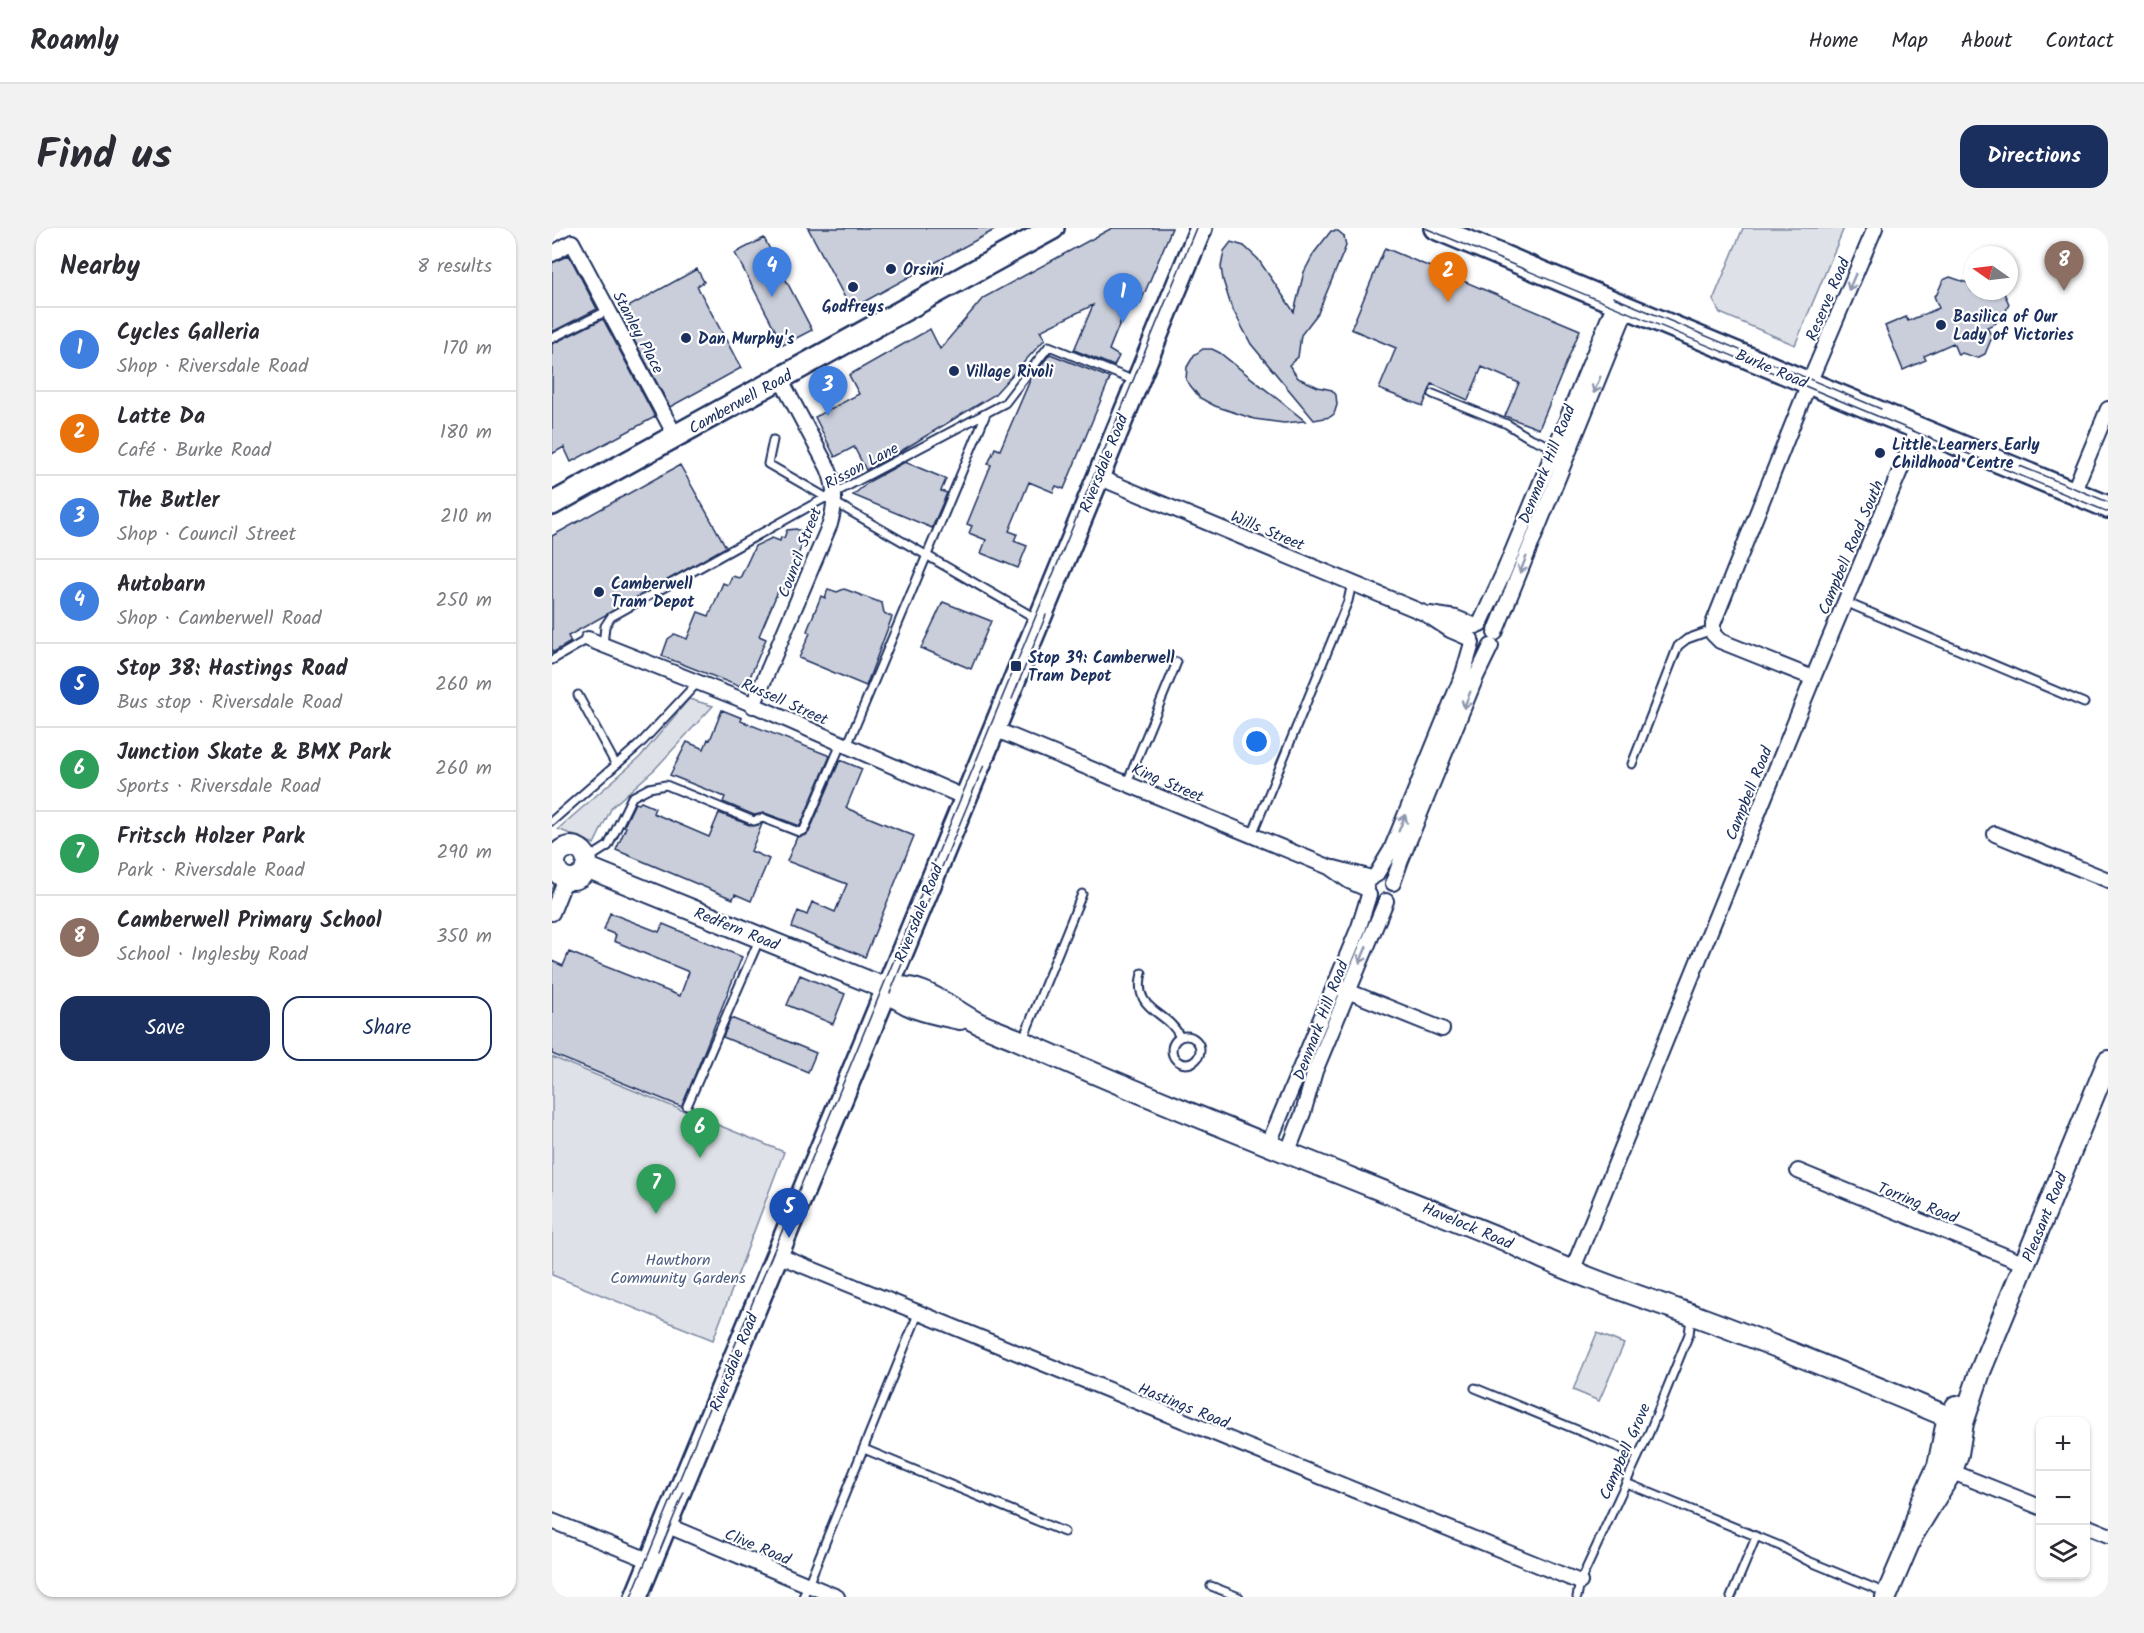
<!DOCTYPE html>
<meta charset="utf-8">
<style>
:root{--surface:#fff;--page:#f2f2f3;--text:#2b2b33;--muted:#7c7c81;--line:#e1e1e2;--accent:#1b2f5e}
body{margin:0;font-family:Kalam,sans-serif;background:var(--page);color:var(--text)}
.controls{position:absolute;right:18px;bottom:18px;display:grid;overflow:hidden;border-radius:12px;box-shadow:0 2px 4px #0004}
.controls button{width:54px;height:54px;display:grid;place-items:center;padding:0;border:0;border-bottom:2px solid var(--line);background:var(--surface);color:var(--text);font:30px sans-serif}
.compass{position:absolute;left:1412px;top:18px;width:54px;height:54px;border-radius:50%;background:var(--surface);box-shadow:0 2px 4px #0004;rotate:284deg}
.you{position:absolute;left:705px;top:514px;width:21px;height:21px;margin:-15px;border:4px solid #fff;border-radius:50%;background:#1a73e8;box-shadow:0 0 0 9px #1a73e833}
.badge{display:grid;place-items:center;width:39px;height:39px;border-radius:50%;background:var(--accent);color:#fff;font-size:20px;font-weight:700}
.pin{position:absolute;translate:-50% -50px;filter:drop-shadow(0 2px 3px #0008)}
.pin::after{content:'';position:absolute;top:32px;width:21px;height:18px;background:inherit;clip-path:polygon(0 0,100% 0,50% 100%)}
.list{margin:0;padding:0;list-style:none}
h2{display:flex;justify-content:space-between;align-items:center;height:78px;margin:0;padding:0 24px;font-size:26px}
h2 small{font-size:20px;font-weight:400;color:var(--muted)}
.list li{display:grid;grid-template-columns:39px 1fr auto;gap:18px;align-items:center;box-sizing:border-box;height:84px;padding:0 24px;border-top:2px solid var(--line)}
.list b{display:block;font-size:22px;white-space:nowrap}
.list p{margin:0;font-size:20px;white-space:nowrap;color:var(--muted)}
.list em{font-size:20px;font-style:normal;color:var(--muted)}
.actions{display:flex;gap:12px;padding:18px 24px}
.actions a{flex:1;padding:14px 0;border:2px solid var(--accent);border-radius:18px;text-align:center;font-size:21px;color:var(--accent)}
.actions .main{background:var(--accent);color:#fff}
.icon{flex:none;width:33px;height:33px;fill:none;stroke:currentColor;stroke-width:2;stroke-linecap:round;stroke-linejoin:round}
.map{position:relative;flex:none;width:1556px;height:1369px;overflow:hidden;border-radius:18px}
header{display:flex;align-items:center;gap:36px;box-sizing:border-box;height:84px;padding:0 30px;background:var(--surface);border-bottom:2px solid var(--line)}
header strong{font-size:28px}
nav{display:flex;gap:33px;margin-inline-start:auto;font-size:21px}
.intro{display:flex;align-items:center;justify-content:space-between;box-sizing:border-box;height:144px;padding:0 36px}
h1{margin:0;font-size:42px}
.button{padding:15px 27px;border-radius:18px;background:var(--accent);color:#fff;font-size:21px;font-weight:700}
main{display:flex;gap:36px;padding:0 36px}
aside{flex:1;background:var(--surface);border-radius:18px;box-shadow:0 2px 4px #0004}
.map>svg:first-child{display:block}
.green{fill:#dee1e7;stroke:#7c88a2;stroke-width:1.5}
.building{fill:#caceda;stroke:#1b2f5e;stroke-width:1.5}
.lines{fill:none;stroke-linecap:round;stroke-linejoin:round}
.lane-casing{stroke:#1b2f5e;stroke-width:11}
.street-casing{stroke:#1b2f5e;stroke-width:18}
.secondary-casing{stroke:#1b2f5e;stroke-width:24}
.primary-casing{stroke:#1b2f5e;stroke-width:26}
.lane{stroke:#fff;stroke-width:7}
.street{stroke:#fff;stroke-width:14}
.secondary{stroke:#fff;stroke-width:20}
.primary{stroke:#fff;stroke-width:21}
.tram{stroke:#1b2f5e;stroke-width:1.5}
.oneway{stroke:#8d97ae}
.poi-dot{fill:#1b2f5e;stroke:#fff;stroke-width:2}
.labels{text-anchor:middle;stroke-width:4.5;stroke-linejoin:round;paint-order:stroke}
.poi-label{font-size:16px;font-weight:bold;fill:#1b2f5e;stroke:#fff;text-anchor:start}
.street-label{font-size:16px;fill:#1b2f5e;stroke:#fff}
.park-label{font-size:16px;fill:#4c5c80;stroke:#fff}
</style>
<header>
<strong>Roamly</strong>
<nav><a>Home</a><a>Map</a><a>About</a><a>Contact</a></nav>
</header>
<div class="intro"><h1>Find us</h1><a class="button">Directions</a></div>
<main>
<aside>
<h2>Nearby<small>8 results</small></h2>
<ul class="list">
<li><span class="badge" style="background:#3f7fe0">1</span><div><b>Cycles Galleria</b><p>Shop · Riversdale Road</p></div><em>170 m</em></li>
<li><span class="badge" style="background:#e8710a">2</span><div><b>Latte Da</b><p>Café · Burke Road</p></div><em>180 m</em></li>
<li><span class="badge" style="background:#3f7fe0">3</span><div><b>The Butler</b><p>Shop · Council Street</p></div><em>210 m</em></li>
<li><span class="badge" style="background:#3f7fe0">4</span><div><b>Autobarn</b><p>Shop · Camberwell Road</p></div><em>250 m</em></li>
<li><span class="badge" style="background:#1a4fb4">5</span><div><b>Stop 38: Hastings Road</b><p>Bus stop · Riversdale Road</p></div><em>260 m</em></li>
<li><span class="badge" style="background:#2e9e5b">6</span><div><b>Junction Skate &amp; BMX Park</b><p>Sports · Riversdale Road</p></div><em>260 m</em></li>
<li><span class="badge" style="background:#2e9e5b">7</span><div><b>Fritsch Holzer Park</b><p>Park · Riversdale Road</p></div><em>290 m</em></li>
<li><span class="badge" style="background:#8d6e63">8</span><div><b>Camberwell Primary School</b><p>School · Inglesby Road</p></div><em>350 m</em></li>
</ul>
<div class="actions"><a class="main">Save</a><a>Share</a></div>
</aside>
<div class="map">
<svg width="1556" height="1369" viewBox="0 0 1556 1369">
<rect width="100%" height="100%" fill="#fff"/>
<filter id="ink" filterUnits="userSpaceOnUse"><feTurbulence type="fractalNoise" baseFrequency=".0167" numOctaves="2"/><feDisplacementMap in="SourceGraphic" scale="12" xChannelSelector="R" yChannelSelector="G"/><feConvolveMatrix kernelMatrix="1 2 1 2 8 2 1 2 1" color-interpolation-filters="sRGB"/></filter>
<g filter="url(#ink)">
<!-- green -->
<path class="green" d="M1191 0H1292L1243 117 1168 85 1161 72Z
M137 471 161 478 103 541 60 579 42 616 6 601 88 529Z
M0 829 232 924 161 1112 0 1047Z
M1045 1105 1072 1116 1047 1173 1021 1162Z"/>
<!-- building -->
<path class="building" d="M256 0H446L299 81Z
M560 0H620L588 76 576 75 557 122 567 128 562 138 522 122 541 77 488 103 493 111 442 167 349 223 314 242 302 219 283 229 263 189 307 166 297 147 378 101 388 121 431 70Z
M779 3H786L792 8 794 18 766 85 749 107 746 129 737 137 746 150 766 159 780 162 784 167 785 177 782 186 778 189 762 192 699 116 679 78 671 52 669 39 672 23 679 14 692 18 706 31 742 84 752 44 762 25Z
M212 10 260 102 231 117 183 25Z
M833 20 1028 102 987 201 953 188 967 155 930 139 916 172 880 156 871 178 827 161 844 120 799 101Z
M17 27 45 81 0 104V35Z
M145 41 152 54 145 58 189 140 118 179 67 84Z
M1398 49 1416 55 1420 63 1452 65 1457 76 1452 87 1443 91 1444 95 1435 99 1440 109 1433 126 1425 130 1410 125 1406 127 1401 115 1372 128 1374 132 1351 142 1333 98 1354 89 1356 93 1387 80 1382 68 1385 66 1391 52Z
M51 91 103 189 19 234 12 219 0 226V116Z
M651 121H660L668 125 753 193 732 195 702 191 663 178 648 170 634 152 635 139 642 127Z
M498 126 558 150 512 261 504 258 501 264 477 254 457 303 465 306 462 313 475 318 466 340 429 325 434 312 417 305 420 298 415 296 439 237 436 236 443 220 448 222 479 150Z
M353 234 394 251 389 263 395 265 380 300 301 267 318 253Z
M128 237 174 319 16 408 19 414 0 425V308Z
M244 301 255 306 230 363 227 361 207 408 214 411 198 449 186 458 110 428 116 411 123 406 135 411 146 384 157 388 171 355 176 357 180 348 187 350 189 348 203 318 220 310 228 313 229 309 232 310 235 302Z
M276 361 285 364 292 361 295 362 330 375 332 385 340 389 314 458 247 430 258 405 255 403 269 368 273 370Z
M391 374 439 393 419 441 369 420Z
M170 482 190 490 189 493 278 528 248 598 213 585 202 587 171 574 173 569 118 547 135 514 152 521 156 511 158 512Z
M288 532 310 541 294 580 362 608 313 729 240 699 246 683 255 687 260 674 283 684 295 656 235 633 245 609 254 607 257 604Z
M89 574 103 580 101 585 157 609 167 585 200 598 210 596 199 623 217 631 199 673 183 666 181 671 64 622 74 599 72 598 83 575 87 576Z
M58 685 107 704 111 696 190 729 130 879 0 826V733L11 738 17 724 128 768 137 744 62 713 64 707 52 702Z
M248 747 293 766 281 796 235 777Z
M179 790 264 825 256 844 171 809Z"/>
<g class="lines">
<defs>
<path id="lane" d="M0 110 57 82
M881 166 955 196 976 209 1005 221
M221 212 216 236 485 391
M1293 374 1532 475
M51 417 53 398 59 389 260 277 453 175 497 118 583 153
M0 432 36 411
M26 467 64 537
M295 518 434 186
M1080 536 1126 418 1135 411 1160 402
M575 555 625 434
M0 593 88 516 146 454
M700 607 796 373 800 355
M34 632 56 618 80 569 97 560 114 557 202 593 211 590 247 604 252 602 289 516
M590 745C580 784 616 782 628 809
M620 822a14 14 0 1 1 28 0a14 14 0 1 1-28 0Z
M471 811 530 666
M135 878 207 712
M923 1160 1086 1227
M312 1221 512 1304
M1074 1255 1228 1318 1254 1332 1334 1365
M659 1358 687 1369
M251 1369 366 1086
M1025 1369 1028 1354 1097 1205 1137 1106 1139 1090
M1179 1369 1204 1309"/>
<path id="street" d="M0 26 20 14 124 209
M546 249 872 385 898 402 919 411
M1521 265 1556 181
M878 386 904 390 924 398
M928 396 951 346 1063 75
M943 405 1075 80
M36 411 188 471 414 570
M1261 450 1366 200
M201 478 278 296C284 276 284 259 276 240L228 150
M442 501 777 639 797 653 815 661
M1443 606 1556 652
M782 640 820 650
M824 647 839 622 911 446 920 415
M841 655 849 632 924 449 939 418
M0 685 14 650
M788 760 890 801
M717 915 807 699 817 667
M736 923 751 885 763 843 834 673
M1246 943 1473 1036
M225 1027 1028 1354
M1020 1043 1261 450 1168 413 1161 406V396L1257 155 1323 0
M1393 1241 1488 1279
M0 1293 99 1333
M114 1297 285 1369
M1534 1298 1556 1307"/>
<path id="secondary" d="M3 635a16 16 0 1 1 32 0a16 16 0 1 1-32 0Z
M34 639 335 761C351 781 385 786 408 791
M335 761C367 752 396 779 422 793 435 800 450 805 464 811 625 883 791 946 955 1013 1015 1044 1077 1065 1141 1087 1232 1120 1322 1158 1411 1195
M1360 1308 1400 1243 1406 1226 1411 1195 1428 1144 1556 833
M1334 1369 1360 1308 1369 1275 1386 1238 1394 1198 1404 1178"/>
<path id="primary" d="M883 0 1556 279
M0 276 501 0
M84 1369 649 0"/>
</defs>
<!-- lane casing -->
<use href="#lane" class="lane-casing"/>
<!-- street casing -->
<use href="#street" class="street-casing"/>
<!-- secondary casing -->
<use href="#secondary" class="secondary-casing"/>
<!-- primary casing -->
<use href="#primary" class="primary-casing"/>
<!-- lane -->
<use href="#lane" class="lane"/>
<!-- street -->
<use href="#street" class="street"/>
<!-- secondary -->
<use href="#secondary" class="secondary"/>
<!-- primary -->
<use href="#primary" class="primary"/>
<!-- tram -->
<path class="tram" d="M873 0 1556 284
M1061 69 1329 181
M1468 238 1556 274
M460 471 494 387
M338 765 432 537
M107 1325 132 1264
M79 1369 644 0"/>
</g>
<!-- one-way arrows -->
<defs><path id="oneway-shaft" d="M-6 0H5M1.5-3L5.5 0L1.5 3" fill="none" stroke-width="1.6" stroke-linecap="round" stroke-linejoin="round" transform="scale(1.5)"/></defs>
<g class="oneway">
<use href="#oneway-shaft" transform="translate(1300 54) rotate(113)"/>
<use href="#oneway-shaft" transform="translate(1045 157) rotate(112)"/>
<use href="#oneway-shaft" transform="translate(971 337) rotate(112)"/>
<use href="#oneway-shaft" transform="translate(915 472) rotate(112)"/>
<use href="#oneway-shaft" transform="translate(850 595) rotate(-68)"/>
<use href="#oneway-shaft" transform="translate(811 727) rotate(113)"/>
</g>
</g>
<!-- markers -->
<g class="poi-dot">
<circle cx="339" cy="41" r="6"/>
<circle cx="301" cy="59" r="6"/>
<circle cx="1389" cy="97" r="6"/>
<circle cx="134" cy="110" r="6"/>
<circle cx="402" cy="143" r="6"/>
<circle cx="1328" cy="225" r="6"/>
<circle cx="47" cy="364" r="6"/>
<rect x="458" y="432" width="12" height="12" rx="3"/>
</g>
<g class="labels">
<!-- poi labels -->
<g class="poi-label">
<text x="351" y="47">Orsini</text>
<text x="301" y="84" text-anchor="middle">Godfreys</text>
<text x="1401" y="94">Basilica of Our<tspan x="1401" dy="18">Lady of Victories</tspan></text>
<text x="146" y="116">Dan Murphy's</text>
<text x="414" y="149">Village Rivoli</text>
<text x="1340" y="222">Little Learners Early<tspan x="1340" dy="18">Childhood Centre</tspan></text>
<text x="59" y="361">Camberwell<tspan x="59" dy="18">Tram Depot</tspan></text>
<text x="476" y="435">Stop 39: Camberwell<tspan x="476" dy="18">Tram Depot</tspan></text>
</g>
<!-- street labels -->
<g class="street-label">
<text transform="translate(1275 71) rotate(-67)" y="6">Reserve Road</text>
<text transform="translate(87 104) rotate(62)" y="6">Stanley Place</text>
<text transform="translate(1220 140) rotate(23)" y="6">Burke Road</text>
<text transform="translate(188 173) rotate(-29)" y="6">Camberwell Road</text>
<text transform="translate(551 235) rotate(-68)" y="6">Riversdale Road</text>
<text transform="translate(994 236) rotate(-68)" y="6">Denmark Hill Road</text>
<text transform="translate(309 237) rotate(-28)" y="6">Risson Lane</text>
<text transform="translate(716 302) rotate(23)" y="6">Wills Street</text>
<text transform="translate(1298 319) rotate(-67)" y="6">Campbell Road South</text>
<text transform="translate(247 324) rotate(-69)" y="6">Council Street</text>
<text transform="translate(233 473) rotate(24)" y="6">Russell Street</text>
<text transform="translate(616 554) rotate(23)" y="6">King Street</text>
<text transform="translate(1196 565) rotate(-68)" y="6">Campbell Road</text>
<text transform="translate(366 685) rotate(-68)" y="6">Riversdale Road</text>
<text transform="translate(185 700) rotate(22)" y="6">Redfern Road</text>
<text transform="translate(768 792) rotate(-69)" y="6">Denmark Hill Road</text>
<text transform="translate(1366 974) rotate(22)" y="6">Torring Road</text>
<text transform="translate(1492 989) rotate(-68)" y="6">Pleasant Road</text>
<text transform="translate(916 997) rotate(23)" y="6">Havelock Road</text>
<text transform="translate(181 1134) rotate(-68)" y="6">Riversdale Road</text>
<text transform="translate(632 1177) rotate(22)" y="6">Hastings Road</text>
<text transform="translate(1072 1223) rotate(-66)" y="6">Campbell Grove</text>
<text transform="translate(206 1318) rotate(23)" y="6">Clive Road</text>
</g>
<!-- park labels -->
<g class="park-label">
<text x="126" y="1037">Hawthorn<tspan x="126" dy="18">Community Gardens</tspan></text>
</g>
</g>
</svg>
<div class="controls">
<button>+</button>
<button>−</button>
<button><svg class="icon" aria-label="layers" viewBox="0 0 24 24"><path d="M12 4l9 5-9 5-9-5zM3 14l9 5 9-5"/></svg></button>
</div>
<svg class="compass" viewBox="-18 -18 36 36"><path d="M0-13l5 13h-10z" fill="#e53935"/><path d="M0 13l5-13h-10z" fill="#7c7c81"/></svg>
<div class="you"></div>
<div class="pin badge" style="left:571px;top:95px;background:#3f7fe0">1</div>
<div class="pin badge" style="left:896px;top:74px;background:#e8710a">2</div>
<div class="pin badge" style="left:276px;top:188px;background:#3f7fe0">3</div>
<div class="pin badge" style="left:220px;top:69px;background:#3f7fe0">4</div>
<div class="pin badge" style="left:237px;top:1010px;background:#1a4fb4">5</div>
<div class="pin badge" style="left:148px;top:930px;background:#2e9e5b">6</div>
<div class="pin badge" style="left:104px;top:986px;background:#2e9e5b">7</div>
<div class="pin badge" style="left:1512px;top:63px;background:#8d6e63">8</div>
</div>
</main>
